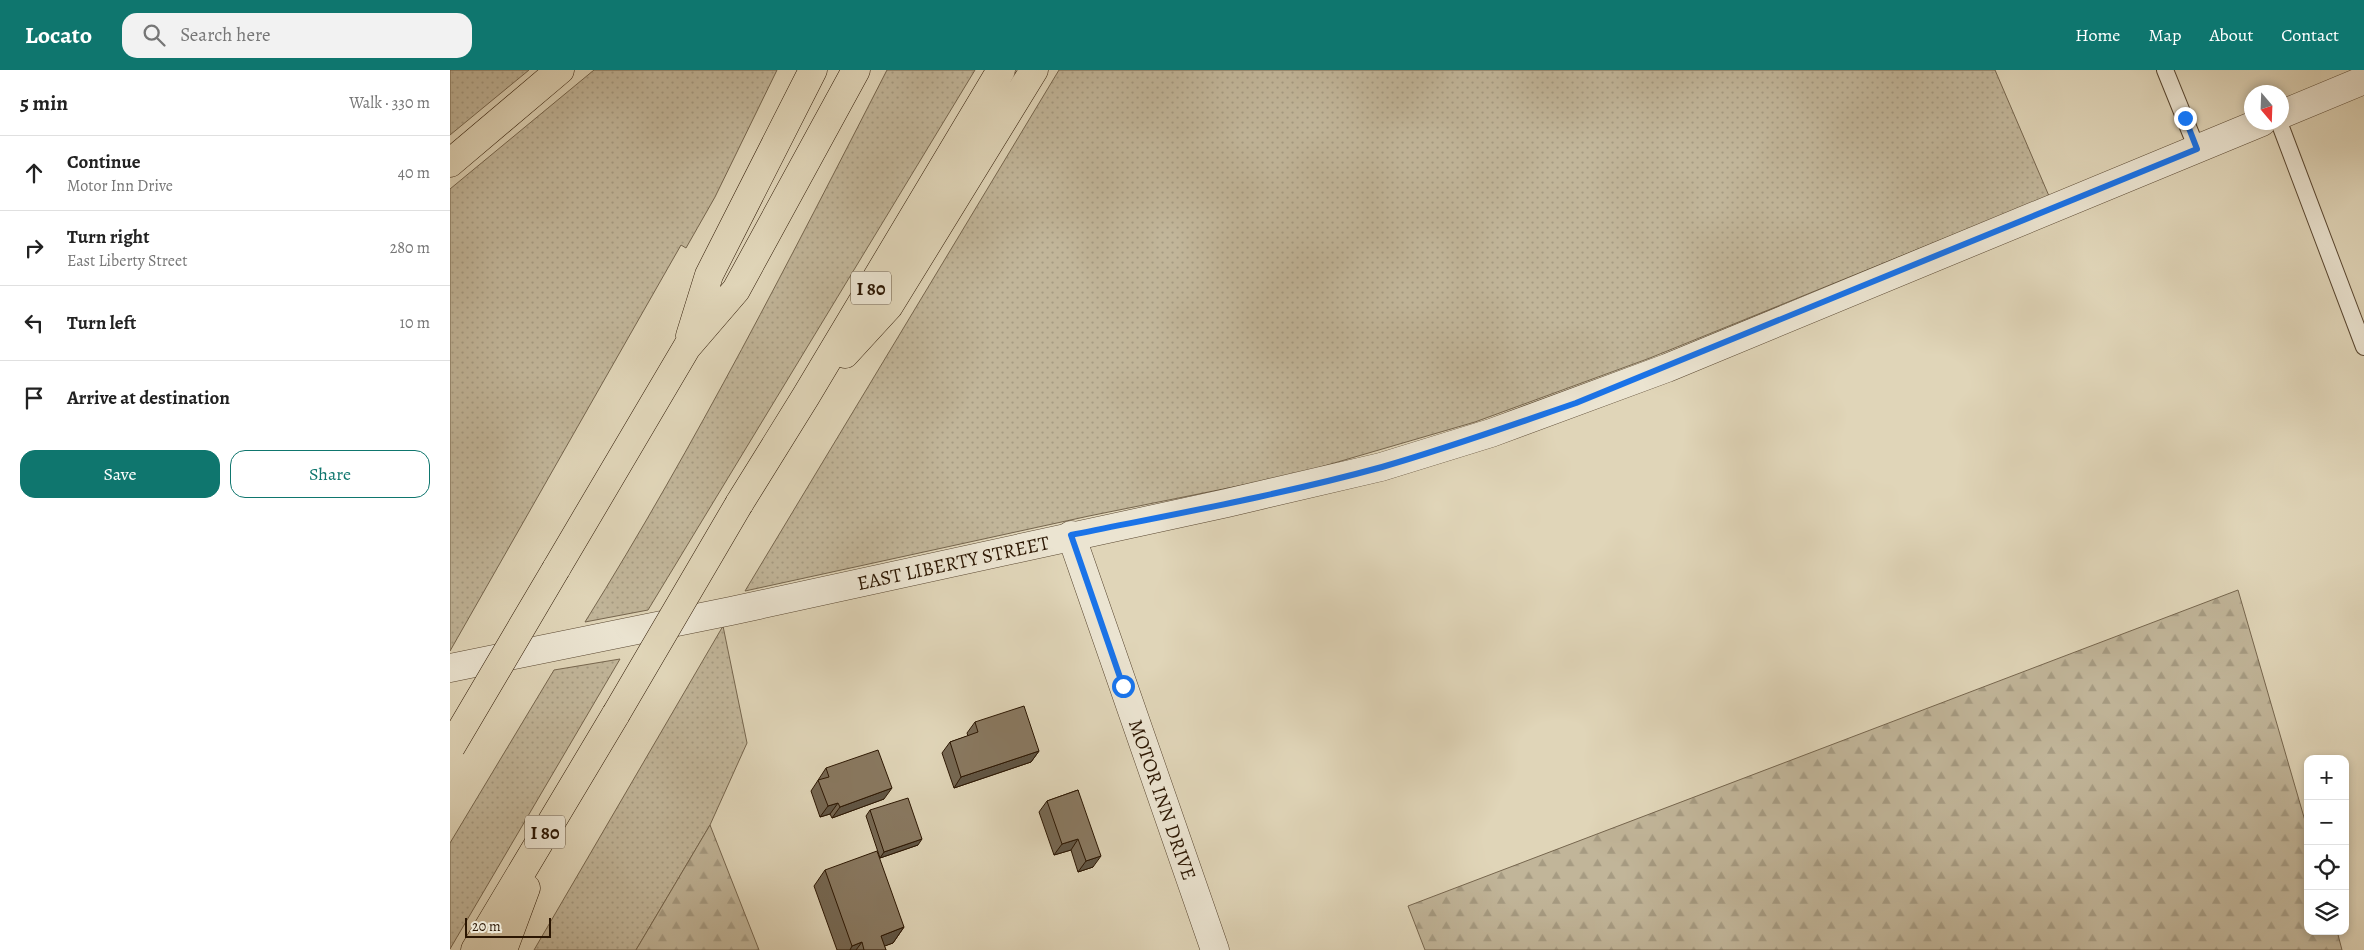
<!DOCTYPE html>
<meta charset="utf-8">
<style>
:root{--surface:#fff;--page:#f2f2f2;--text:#222;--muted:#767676;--line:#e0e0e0;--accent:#0f766e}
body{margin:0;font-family:Alegreya,serif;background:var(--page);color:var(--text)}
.controls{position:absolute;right:15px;bottom:15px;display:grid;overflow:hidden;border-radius:10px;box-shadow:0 2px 8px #0003}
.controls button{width:45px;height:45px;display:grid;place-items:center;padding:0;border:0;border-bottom:1px solid var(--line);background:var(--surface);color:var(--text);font:25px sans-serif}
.compass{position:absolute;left:1794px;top:15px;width:45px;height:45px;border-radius:50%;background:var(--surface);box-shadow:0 2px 8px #0003;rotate:161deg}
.scale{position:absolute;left:15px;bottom:12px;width:86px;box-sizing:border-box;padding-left:5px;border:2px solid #2b1602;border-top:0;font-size:14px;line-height:18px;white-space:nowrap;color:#2b1602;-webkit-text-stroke:4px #ebe4d1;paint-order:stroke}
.stop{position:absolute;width:15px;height:15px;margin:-11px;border:4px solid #1a73e8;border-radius:50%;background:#fff}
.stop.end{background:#1a73e8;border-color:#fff;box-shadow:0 1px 5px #0008}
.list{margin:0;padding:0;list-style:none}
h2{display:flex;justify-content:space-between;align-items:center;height:65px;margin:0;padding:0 20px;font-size:21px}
h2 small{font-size:16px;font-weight:400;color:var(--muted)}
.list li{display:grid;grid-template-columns:32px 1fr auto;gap:15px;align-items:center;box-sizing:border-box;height:75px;padding:0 20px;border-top:1px solid var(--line)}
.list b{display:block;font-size:19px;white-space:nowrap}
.list p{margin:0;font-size:16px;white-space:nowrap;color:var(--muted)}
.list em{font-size:16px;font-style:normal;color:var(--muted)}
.actions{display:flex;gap:10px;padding:15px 20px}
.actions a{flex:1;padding:11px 0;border:1px solid var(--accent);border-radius:15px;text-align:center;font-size:18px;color:var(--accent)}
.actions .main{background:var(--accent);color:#fff}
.icon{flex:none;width:28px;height:28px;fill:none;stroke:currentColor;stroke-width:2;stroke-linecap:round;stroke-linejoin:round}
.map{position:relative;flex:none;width:1914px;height:880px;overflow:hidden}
header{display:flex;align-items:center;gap:30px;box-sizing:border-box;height:70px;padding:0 25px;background:var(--accent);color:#fff}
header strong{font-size:24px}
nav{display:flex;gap:28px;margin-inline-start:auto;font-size:18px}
.search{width:350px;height:45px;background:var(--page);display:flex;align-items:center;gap:12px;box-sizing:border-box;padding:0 18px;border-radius:15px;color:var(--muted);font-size:19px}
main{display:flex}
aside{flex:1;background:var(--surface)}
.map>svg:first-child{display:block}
.green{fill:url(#green-dots);stroke:#76664e}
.forest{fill:url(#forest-firs);stroke:#76664e}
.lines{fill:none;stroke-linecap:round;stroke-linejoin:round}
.service-casing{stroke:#584630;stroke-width:18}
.minor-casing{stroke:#584630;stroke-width:29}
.tertiary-casing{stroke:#584630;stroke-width:29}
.motorway-casing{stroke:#2b1602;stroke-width:29}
.service{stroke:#ebe4d1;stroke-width:16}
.minor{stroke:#ebe4d1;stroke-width:28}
.tertiary{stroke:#ebe4d1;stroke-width:28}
.motorway{stroke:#e0d5b8;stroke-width:28}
.motorway-bridge-casing{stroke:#2b1602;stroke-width:29;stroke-linecap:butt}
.motorway-bridge{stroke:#e0d5b8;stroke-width:28}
.wall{fill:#766853;stroke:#2b1602}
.shaded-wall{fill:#605544;stroke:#2b1602}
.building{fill:#897961;stroke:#2b1602}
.route{stroke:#1a73e8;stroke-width:6}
.labels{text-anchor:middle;stroke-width:4;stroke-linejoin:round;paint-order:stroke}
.shield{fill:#ebe4d1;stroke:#655440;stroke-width:1}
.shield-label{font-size:19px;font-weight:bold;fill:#2b1602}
.street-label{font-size:20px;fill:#2b1602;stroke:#ebe4d1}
</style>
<header>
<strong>Locato</strong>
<div class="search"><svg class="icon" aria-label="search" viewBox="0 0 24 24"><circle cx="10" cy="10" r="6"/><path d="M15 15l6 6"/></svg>Search here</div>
<nav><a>Home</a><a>Map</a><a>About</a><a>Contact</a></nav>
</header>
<main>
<aside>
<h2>5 min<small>Walk · 330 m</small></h2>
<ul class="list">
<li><svg class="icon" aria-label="ahead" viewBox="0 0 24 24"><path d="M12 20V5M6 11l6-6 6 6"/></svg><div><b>Continue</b><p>Motor Inn Drive</p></div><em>40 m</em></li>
<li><svg class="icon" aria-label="right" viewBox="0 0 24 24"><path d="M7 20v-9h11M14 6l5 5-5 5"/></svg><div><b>Turn right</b><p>East Liberty Street</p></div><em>280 m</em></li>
<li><svg class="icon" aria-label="left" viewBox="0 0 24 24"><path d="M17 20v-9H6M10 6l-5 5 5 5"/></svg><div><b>Turn left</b></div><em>10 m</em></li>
<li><svg class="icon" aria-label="arrive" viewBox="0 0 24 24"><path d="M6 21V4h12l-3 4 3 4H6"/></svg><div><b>Arrive at destination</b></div></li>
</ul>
<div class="actions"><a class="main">Save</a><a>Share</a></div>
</aside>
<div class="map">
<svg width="1914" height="880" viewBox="0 0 1914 880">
<defs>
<pattern id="green-dots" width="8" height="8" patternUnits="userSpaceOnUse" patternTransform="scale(1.25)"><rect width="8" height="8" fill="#c1b599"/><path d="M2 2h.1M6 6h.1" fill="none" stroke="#a69b82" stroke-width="1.8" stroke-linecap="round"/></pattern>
<pattern id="forest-firs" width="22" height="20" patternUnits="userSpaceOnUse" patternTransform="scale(1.25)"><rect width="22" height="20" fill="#c1b599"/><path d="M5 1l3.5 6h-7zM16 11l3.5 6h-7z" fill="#a69b82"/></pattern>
</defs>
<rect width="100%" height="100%" fill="#e0d5b8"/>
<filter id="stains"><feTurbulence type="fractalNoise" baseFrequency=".004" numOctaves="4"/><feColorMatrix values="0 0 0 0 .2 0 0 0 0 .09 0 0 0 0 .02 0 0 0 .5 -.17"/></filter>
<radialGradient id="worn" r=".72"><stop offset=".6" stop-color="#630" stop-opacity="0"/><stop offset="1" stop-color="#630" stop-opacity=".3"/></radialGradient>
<!-- green -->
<path class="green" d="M0 0H79L0 65Z
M144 0H327L265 127 236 178 231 175 0 581V119Z
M437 0H525L198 540 135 552C246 374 341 187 437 0Z
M609 0H1545L1599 126 1200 288 1025 352 843 405 639 446 295 521Z
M273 556 297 673 260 755 186 880H84Z
M170 589 0 879V773L104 600Z"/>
<!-- forest -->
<path class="forest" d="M1788 520 1858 761V861H1887L1892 880H975L958 836Z
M260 755 309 880H186Z"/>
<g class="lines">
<defs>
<path id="service" d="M1715 0 1747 79
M1829 52 1914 277"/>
<g id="minor">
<path id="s1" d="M621 465 765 880"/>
</g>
<g id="tertiary">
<path d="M1832 44 1914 10"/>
<path id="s2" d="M0 598 281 541 777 433 931 397 1041 363 1217 298 1812 52"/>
</g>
<path id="motorway" d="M0 93 110 0
M240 266 259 205 363 0
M395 284 439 236 584 0
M289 434 356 326 551 0
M106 499 237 277 286 220 406 0
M25 880 166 644
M53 880 76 818"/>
</defs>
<!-- service casing -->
<use href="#service" class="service-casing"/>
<!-- minor casing -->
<use href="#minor" class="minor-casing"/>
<!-- tertiary casing -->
<use href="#tertiary" class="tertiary-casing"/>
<!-- motorway casing -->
<use href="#motorway" class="motorway-casing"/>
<!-- service -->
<use href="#service" class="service"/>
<!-- minor -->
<use href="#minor" class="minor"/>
<!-- tertiary -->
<use href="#tertiary" class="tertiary"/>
<!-- motorway -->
<use href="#motorway" class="motorway"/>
<defs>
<path id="motorway-bridge" d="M166 644 289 434
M1 677 106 499"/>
</defs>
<!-- motorway-bridge casing -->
<use href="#motorway-bridge" class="motorway-bridge-casing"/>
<!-- motorway-bridge -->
<use href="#motorway-bridge" class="motorway-bridge"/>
</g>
<!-- wall -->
<path class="wall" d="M525 652 589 681 581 692 504 718 492 683 500 672 518 666 517 663Z
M376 698 434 729 382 748 380 744 370 747 361 721Z
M628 720 643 797 628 802 621 780 604 785 589 742 597 731Z
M420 740 468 775 430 788 416 746Z
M375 800 454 857 443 873 434 876 436 880H387L364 816Z"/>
<!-- shaded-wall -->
<path class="shaded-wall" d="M589 681 581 692 504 718 511 707Z
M442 718 434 729 382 748 390 737Z
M388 733 380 744 370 747 378 736Z
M472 769 468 775 430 788 434 782Z
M628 769 621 780 604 785 612 774Z
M651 786 643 797 628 802 636 791Z
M454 857 443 873 424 880 431 866Z
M412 872 406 880H400L402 876Z"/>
<!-- building -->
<path class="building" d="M574 636 589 681 511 707 500 672 528 662 525 652Z
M428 680 442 718 390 737 388 733 378 736 368 710 379 707 376 698Z
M628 720 651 786 636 791 628 769 612 774 597 731Z
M458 728 472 769 434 782 420 740Z
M427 781 454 857 431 866 436 880H414L412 872 402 876 375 800Z"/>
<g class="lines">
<!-- route -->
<path class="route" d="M673 616 621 465C725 444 830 425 932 397 998 378 1062 355 1126 333L1747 79 1735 48"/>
</g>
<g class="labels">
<!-- shield labels -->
<g class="shield">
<rect x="401" y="201.5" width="40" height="33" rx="4"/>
<rect x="75" y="745.5" width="40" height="33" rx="4"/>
</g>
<g class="shield-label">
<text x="421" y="225">I 80</text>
<text x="95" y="769">I 80</text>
</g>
<!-- street labels -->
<g class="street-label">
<text dy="7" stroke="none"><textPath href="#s2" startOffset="514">EAST LIBERTY STREET</textPath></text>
<text dy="7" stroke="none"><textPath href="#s1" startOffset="280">MOTOR INN DRIVE</textPath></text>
</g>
</g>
<rect width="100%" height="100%" filter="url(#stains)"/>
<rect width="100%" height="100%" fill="url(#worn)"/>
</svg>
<div class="controls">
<button>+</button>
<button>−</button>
<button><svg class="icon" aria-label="locate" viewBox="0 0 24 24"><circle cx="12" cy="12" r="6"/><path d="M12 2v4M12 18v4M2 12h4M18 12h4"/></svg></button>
<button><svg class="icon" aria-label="layers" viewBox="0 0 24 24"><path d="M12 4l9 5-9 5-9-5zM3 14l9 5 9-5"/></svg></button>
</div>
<svg class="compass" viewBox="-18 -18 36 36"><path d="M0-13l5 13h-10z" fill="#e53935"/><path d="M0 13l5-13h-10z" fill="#767676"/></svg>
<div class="scale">20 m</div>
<div class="stop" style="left:673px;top:616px"></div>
<div class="stop end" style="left:1735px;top:48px"></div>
</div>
</main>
